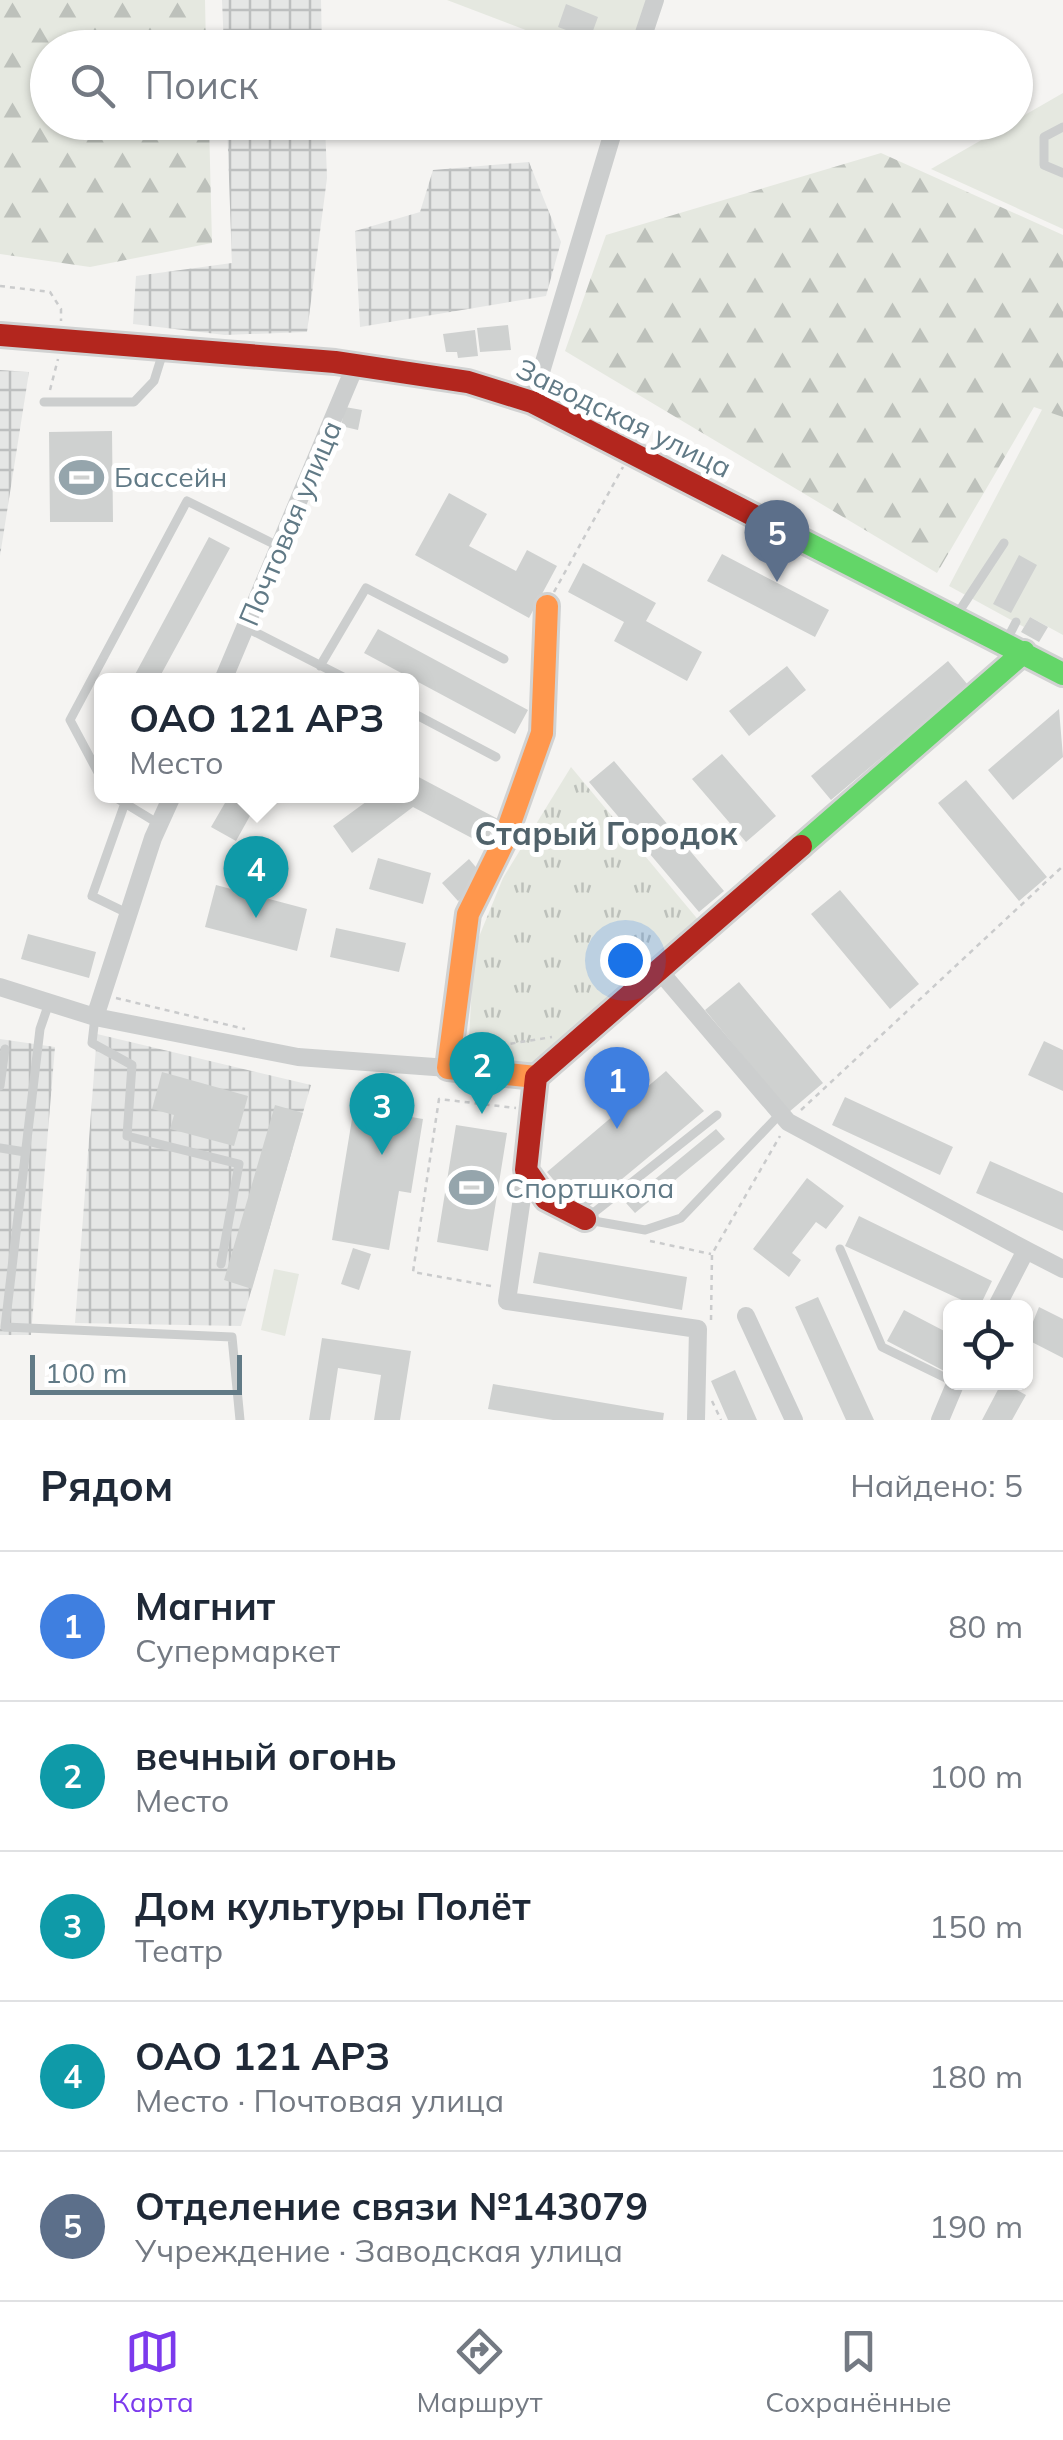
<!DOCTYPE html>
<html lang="ru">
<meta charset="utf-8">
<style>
:root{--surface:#fff;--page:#f6f6f7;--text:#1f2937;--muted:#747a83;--line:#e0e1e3;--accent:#7c3aed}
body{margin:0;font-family:Mulish,sans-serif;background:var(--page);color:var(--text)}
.controls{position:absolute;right:30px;bottom:30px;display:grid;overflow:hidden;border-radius:15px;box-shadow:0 2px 8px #0004}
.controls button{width:90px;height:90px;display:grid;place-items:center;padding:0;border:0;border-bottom:2px solid var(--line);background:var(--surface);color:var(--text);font:50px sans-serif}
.scale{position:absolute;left:30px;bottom:25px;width:212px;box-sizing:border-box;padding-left:10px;border:5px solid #617a86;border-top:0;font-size:28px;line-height:35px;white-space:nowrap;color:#617a86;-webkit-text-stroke:8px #fff;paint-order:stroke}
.you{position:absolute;left:625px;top:960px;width:35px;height:35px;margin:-25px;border:8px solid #fff;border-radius:50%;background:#1a73e8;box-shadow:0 0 0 15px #1a73e833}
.badge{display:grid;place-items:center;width:65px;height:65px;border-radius:50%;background:var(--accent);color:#fff;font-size:32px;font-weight:700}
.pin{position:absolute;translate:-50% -82px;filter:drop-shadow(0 2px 5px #0008)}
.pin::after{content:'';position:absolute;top:52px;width:35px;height:30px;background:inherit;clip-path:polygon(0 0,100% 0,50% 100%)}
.popup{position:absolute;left:94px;top:673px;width:325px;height:130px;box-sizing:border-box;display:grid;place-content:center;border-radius:15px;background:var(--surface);filter:drop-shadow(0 2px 8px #0005);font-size:32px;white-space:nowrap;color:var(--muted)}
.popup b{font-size:38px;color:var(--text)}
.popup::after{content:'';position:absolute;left:50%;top:100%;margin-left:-20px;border:20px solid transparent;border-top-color:var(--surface)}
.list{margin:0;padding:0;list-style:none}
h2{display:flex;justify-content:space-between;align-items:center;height:130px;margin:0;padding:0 40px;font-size:42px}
h2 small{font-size:32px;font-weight:400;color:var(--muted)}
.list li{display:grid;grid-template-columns:65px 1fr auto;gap:30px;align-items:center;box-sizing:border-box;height:150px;padding:0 40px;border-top:2px solid var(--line)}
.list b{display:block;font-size:38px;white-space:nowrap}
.list p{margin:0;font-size:32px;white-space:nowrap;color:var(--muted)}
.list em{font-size:32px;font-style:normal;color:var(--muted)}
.icon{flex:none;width:55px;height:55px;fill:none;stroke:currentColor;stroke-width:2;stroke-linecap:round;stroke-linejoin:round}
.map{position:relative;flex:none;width:1063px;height:1420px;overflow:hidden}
.search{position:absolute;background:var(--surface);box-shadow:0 2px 8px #0004;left:30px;right:30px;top:30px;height:110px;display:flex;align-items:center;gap:25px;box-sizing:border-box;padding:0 35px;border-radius:55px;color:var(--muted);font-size:38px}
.sheet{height:880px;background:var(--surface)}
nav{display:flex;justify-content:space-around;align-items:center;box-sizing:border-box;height:140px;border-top:2px solid var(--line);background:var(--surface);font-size:28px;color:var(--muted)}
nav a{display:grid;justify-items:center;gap:5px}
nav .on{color:var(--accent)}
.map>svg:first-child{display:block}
.industrial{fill:url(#industrial-grid)}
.green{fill:#e5e8e0}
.forest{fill:url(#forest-firs)}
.park{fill:url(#park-tufts)}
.building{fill:#cfd1d0}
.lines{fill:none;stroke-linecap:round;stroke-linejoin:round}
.fast-casing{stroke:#d1d2d2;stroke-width:28}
.slow-casing{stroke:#d1d2d2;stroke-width:28}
.jam-casing{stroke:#d1d2d2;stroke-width:28}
.path{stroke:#cacbcc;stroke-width:2.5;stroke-dasharray:5 5;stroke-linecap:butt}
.lane{stroke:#cccece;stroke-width:9}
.street{stroke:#cccece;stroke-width:18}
.fast{stroke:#63d668;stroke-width:22}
.slow{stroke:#ff974d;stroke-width:22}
.jam{stroke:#b3261e;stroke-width:22}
.labels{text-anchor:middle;stroke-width:10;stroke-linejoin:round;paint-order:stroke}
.street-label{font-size:28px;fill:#617a86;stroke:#fff}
.poi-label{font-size:28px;fill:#617a86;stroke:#fff;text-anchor:start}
.quarter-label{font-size:32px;font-weight:bold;fill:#50626a;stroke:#fff}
</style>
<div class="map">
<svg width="1063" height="1420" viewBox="0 0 1063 1420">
<defs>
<pattern id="industrial-grid" width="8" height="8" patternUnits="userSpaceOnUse" patternTransform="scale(2.5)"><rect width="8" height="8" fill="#e5e6e5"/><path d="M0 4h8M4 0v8" fill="none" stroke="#bdbfbf"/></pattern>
<pattern id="forest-firs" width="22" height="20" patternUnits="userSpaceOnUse" patternTransform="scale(2.5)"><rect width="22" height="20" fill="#e5e8e0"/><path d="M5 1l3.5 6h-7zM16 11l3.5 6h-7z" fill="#bdc1bb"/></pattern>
<pattern id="park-tufts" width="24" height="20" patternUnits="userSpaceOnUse" patternTransform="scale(2.5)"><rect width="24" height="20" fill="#e5e8e0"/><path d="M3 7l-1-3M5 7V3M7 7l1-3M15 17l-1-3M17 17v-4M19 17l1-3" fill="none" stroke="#bdc1bb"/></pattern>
</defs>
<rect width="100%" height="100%" fill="#f5f4f2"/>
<!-- industrial -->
<path class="industrial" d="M222 0H321L322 47H224Z
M227 123H325L327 178 307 332 225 335 133 324 136 276 232 263Z
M529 162 561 242 546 296 360 327 355 231 420 212 433 170Z
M0 370 29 372 0 556Z
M97 1034 311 1085 241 1326 75 1323Z
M0 1039 55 1047 31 1335H0Z"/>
<!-- green -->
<path class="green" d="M447 0H651L635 48 570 47Z
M1063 93V229L931 169Z
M1045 404 1063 414V635L1030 617 1024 627 949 586Z
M274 1269 299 1274 285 1336 261 1330Z"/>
<!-- forest -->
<path class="forest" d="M0 0H205L206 47 48 48V122L209 123 212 243 90 267 0 254Z
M881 153 1063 235V417L1034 407 937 573 565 351 606 235Z"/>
<!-- park -->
<path class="park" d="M571 767 700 922 537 1067 468 1057 474 949 503 878Z"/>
<!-- building -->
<path class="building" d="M566 4 598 17 590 39 558 27Z
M508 325 511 350 480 352 477 328Z
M475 330 478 356 458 358 457 352H446L443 334Z
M345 407 362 410 358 430 341 426Z
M112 431 113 522H50L49 432Z
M449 493 487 514 469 546 516 571 527 550 557 566 529 618 415 555Z
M209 537 230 548 158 680H132Z
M722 554 829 610 815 637 707 581Z
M1019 555 1037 565 1011 613 993 604Z
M583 563 656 603 646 621 702 652 687 681 614 641 624 622 568 592Z
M1030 617 1048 627 1039 642 1021 632Z
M378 629 528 710 515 734 364 653Z
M948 661 968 685 831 800 811 776Z
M787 666 806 690 749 736 729 711Z
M1059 709 1063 757 1013 800 988 770Z
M722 754 776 816 746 842 692 779Z
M614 761 724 891 699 912 589 782Z
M411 773 498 819 485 845 413 807 352 853 333 826 374 796H411Z
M966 780 1047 877 1019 901 938 803Z
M229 796H261L236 841 211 827Z
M378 858 431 873 423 904 369 889Z
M469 859 485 878 458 901 442 883Z
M216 885 307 909 297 951 205 927Z
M840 890 919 984 890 1009 811 914Z
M336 928 406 943 399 972 330 957Z
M28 934 96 952 89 978 21 959Z
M739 982 823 1083 789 1112 705 1010Z
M1044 1041 1063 1050V1091L1028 1075Z
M666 1071 704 1111 581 1213 547 1172Z
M162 1072 248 1096 234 1146 170 1129 174 1115 152 1109Z
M845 1097 953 1147 940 1175 832 1125Z
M275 1105 303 1113 252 1289 224 1280Z
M354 1107 423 1119 411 1193 399 1191 389 1250 332 1240Z
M456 1125 507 1133 488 1251 437 1242Z
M716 1129 725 1139 635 1213 626 1203Z
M990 1161 1063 1193V1231L976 1193Z
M807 1178 844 1206 826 1229 816 1222 792 1253 801 1260 789 1277 753 1249Z
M859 1216 992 1281 979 1308 845 1246Z
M353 1248 371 1254 359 1290 341 1284Z
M539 1252 687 1277 682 1310 533 1283Z
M818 1297 874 1420H846L795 1307Z
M1039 1307 1063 1319V1358L1026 1339Z
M904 1310 950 1334V1374L887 1341Z
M322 1338 411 1351 400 1420H374L381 1375 338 1368 330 1420H309Z
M735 1370 757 1420H728L711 1381Z
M1002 1382 1026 1395 1012 1420H982Z
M493 1384 664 1413 663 1420H553L488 1409Z"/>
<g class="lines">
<defs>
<path id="fast" d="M780 529 1063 674
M801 846 1024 652"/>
<path id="slow" d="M536 1077 448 1068 468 914 503 843 542 733 547 606"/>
<path id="jam" d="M0 335 335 362 468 382 532 402 780 529
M585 1219 546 1199 526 1170 536 1077 801 846"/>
</defs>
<!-- fast casing -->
<use href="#fast" class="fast-casing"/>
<!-- slow casing -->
<use href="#slow" class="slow-casing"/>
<!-- jam casing -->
<use href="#jam" class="jam-casing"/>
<!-- path -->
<path class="path" d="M0 286 50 292 61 309V321
M50 390 58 359
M554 592 623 467
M116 998 245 1029
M471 1050 552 1037
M801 1110 1063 866
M650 1241 711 1254
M491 1286 413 1272 439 1099 516 1108
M711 1320 712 1254 780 1136
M712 1401 721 1420"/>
<!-- lane -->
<path class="lane" d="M1063 127 1044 137V165L1063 173
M44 402H134L154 381 164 349
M956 616 1004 543
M247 628 349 680
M1005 643 1016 622
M320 666 366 588 504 659
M411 712 496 757
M101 778 70 720 187 501 278 546
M113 796 159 824
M125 803 92 896 127 913
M49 1003 40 1029 5 1327 232 1337 240 1420
M95 1017 92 1043 132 1065 127 1136 239 1164 221 1264
M0 1086 5 1049
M0 1148 25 1152
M587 1218 717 1115
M588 1220 645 1230 681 1218 780 1114
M840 1249 882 1347 950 1380"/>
<!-- street -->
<path class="street" d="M639 48 655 0
M532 402 616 122
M223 680 356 364
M657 968 788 1122 1026 1250
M0 987 95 1017 298 1057 448 1068
M95 1017 153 838 172 796
M526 1170 507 1301 698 1329 696 1420
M996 1308 1026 1250 1063 1269
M746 1316 794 1420
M940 1420 956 1382"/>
<!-- fast -->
<use href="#fast" class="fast"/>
<!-- slow -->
<use href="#slow" class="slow"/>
<!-- jam -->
<use href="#jam" class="jam"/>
</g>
<!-- icons -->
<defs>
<symbol id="stadium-bare" viewBox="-9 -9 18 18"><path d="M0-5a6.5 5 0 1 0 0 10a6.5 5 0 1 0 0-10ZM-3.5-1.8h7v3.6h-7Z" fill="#95a5ac" stroke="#fff" stroke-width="2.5" paint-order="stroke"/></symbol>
</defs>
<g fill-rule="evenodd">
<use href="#stadium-bare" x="50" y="446" width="63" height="63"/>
<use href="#stadium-bare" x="440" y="1156" width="63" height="63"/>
</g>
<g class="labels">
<!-- street labels -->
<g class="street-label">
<text transform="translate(624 418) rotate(26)" y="10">Заводская улица</text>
<text transform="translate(290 523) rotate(-67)" y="10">Почтовая улица</text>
</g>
<!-- poi labels -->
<g class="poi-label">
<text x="114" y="487">Бассейн</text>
<text x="505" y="1198">Спортшкола</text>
</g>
<!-- quarter labels -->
<g class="quarter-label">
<text x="606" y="845">Старый Городок</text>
</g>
</g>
</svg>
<div class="controls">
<button><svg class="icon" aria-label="locate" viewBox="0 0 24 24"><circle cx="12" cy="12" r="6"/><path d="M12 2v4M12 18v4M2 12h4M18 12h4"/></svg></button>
</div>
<div class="scale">100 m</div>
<div class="you"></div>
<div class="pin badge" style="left:617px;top:1129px;background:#3f7fe0">1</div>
<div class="pin badge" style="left:482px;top:1114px;background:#0f9aa8">2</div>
<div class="pin badge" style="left:382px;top:1155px;background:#0f9aa8">3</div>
<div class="pin badge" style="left:256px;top:918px;background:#0f9aa8">4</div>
<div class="popup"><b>OAO 121 АРЗ</b>Место</div>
<div class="pin badge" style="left:777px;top:582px;background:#5c6f8a">5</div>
<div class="search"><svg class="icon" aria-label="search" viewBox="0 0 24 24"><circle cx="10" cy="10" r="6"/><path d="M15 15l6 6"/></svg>Поиск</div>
</div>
<section class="sheet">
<h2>Рядом<small>Найдено: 5</small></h2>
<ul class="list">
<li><span class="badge" style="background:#3f7fe0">1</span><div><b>Магнит</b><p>Супермаркет</p></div><em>80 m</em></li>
<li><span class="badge" style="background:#0f9aa8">2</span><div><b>вечный огонь</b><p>Место</p></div><em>100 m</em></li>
<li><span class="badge" style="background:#0f9aa8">3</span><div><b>Дом культуры Полёт</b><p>Театр</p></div><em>150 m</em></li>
<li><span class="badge" style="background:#0f9aa8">4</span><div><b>OAO 121 АРЗ</b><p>Место · Почтовая улица</p></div><em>180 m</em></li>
<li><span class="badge" style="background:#5c6f8a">5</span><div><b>Отделение связи №143079</b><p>Учреждение · Заводская улица</p></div><em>190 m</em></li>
</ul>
</section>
<nav>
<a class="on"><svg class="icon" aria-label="map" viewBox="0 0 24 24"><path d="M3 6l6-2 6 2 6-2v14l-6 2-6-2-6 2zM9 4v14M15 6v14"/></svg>Карта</a>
<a><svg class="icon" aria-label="directions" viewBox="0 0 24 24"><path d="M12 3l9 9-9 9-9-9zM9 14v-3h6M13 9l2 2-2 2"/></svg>Маршрут</a>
<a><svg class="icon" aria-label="saved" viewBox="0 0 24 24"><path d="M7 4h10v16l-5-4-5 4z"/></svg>Сохранённые</a>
</nav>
